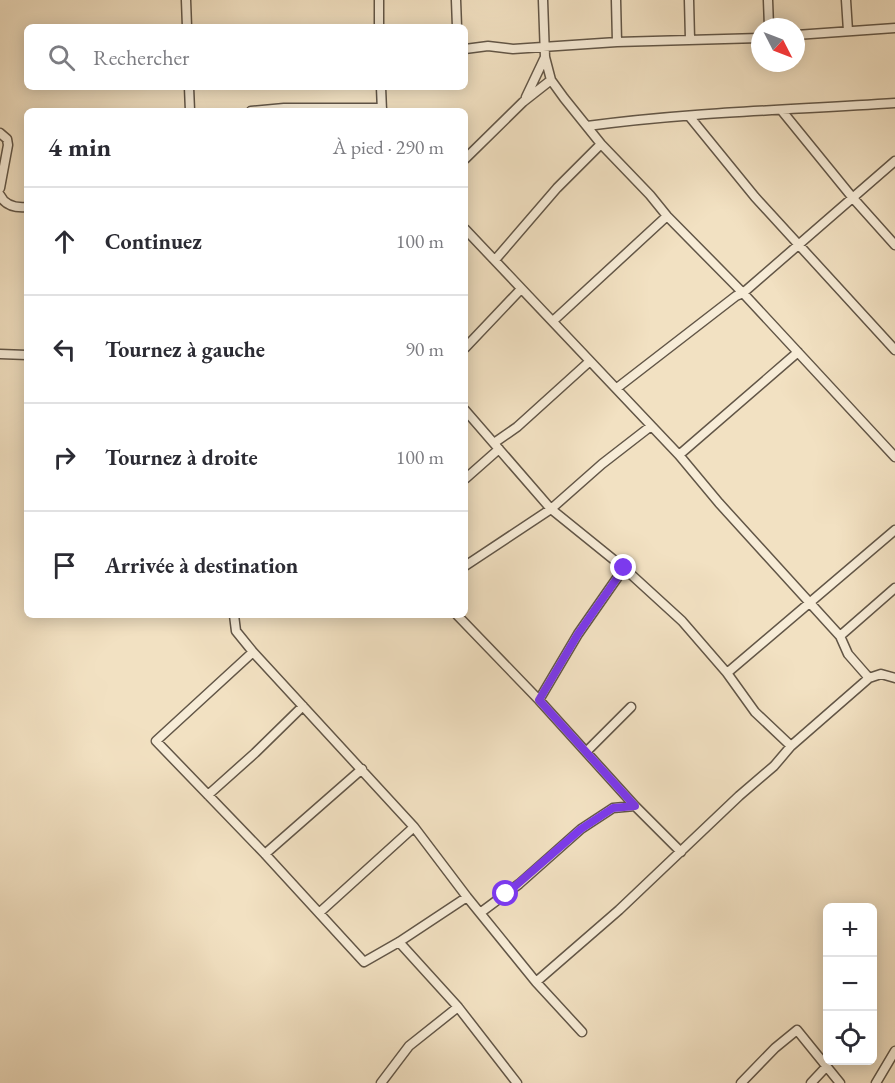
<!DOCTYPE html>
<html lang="fr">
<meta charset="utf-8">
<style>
:root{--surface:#fff;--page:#f2f2f3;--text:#2b2b33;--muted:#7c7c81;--line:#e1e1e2}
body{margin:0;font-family:"EB Garamond",serif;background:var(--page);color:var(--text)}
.controls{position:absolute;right:18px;bottom:18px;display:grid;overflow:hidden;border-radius:9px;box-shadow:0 3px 15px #0003}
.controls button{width:54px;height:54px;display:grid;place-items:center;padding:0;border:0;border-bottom:2px solid var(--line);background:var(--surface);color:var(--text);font:30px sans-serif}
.compass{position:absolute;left:751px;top:18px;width:54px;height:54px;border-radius:50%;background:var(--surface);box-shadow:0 3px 15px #0003;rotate:132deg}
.stop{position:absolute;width:18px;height:18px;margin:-14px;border:4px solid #7c3aed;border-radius:50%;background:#fff}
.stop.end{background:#7c3aed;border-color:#fff;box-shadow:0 2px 6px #0008}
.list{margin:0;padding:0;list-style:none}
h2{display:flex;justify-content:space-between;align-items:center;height:78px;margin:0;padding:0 24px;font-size:26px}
h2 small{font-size:20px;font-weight:400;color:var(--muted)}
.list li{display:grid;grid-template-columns:39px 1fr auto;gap:18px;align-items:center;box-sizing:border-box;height:108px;padding:0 24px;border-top:2px solid var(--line)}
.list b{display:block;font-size:22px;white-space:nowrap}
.list em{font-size:20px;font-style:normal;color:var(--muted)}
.icon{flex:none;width:33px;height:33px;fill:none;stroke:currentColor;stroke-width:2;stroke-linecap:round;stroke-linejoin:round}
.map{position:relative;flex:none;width:895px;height:1083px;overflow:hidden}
.search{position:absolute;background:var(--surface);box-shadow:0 3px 15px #0003;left:24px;top:24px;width:444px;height:66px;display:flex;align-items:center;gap:15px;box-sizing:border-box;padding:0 21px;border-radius:9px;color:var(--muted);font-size:22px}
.panel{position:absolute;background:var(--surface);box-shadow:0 3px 15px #0003;left:24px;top:108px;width:444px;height:510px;border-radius:9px}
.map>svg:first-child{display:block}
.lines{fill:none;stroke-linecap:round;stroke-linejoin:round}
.minor-casing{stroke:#625647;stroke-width:11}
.minor{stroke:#f7ecd7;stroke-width:8}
.route{stroke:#7c3aed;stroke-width:8}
</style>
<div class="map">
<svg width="895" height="1083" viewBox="0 0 895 1083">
<rect width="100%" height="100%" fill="#f2e1c2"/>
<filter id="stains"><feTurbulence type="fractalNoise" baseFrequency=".00333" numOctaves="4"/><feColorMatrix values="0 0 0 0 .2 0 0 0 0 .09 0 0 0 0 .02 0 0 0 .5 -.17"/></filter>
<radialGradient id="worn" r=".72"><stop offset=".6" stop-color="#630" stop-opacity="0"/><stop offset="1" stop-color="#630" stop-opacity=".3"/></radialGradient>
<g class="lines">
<defs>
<path id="minor" d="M186 0 187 27
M379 0V27
M456 0 457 27
M543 0 545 57 551 80 564 98 601 144 650 195 667 216 743 293 895 457
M616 0 617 42
M689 0 690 39
M768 0 769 27
M846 0 848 31
M796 35 895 28
M465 49 488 46 513 49 617 42 760 38
M189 87 190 111
M381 87 382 111
M526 97 545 57
M251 111 284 108H382
M782 111 852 197 895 245
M689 116 755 197 895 350
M587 126C689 112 792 110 895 103
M0 133 7 139 8 145 0 188
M465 159 523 102 551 80
M0 195C5 206 16 208 27 207
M465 229 679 455 719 503 840 636 848 654 869 678
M495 260 557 188 601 144
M553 321 667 216
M465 348 521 289
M0 354 27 355
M617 388 736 296 743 293 895 161
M465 410 551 509 624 568 682 621 727 673 755 712 791 746
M494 443 517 427 590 361
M679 455 798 352
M465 479 499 449
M465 566 551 509 602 464 651 426
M234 615 236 631 253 652 414 827 467 897 536 982 582 1032
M457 615 539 700 635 806 681 852
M840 636 895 588
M253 652 156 741 265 854 364 962 399 942 467 897
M727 673 895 530
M539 700 578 634 624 568
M586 752 631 707
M208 795 255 753 303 706
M265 854 362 769
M319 913 414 827
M480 913 519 884 581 829 613 808 635 806
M399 942 458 1007 517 1083
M536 982 619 910 739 796 774 766 791 746 869 678 881 674 895 678
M381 1083 409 1046 458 1007
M741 1083 775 1048 797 1030 840 1083
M811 1083 826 1067
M876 1083 895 1051"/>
</defs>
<!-- minor casing -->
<use href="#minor" class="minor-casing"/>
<!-- minor -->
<use href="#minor" class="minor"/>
</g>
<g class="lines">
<!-- route -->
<path class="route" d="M506 894 581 829 613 808 635 806 539 700 578 634 624 568"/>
</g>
<rect width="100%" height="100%" filter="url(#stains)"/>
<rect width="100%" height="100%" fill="url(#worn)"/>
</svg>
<div class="controls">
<button>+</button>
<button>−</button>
<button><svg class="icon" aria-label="locate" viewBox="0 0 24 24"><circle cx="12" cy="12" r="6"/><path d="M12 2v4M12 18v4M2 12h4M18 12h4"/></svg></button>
</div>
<svg class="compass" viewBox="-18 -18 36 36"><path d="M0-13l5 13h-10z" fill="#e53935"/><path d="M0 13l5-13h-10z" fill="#7c7c81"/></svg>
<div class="stop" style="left:506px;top:894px"></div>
<div class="stop end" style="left:624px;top:568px"></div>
<div class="search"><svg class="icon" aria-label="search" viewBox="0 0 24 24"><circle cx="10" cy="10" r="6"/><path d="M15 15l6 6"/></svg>Rechercher</div>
<section class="panel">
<h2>4 min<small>À pied · 290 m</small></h2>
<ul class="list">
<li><svg class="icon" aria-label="ahead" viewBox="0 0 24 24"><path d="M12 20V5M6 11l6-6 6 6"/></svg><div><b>Continuez</b></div><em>100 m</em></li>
<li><svg class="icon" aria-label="left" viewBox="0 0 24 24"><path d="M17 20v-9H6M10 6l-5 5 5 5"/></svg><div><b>Tournez à gauche</b></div><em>90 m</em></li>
<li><svg class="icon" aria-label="right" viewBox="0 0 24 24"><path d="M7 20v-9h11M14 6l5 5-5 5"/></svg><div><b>Tournez à droite</b></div><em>100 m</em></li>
<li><svg class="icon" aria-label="arrive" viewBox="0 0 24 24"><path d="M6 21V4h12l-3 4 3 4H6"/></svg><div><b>Arrivée à destination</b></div></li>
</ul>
</section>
</div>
